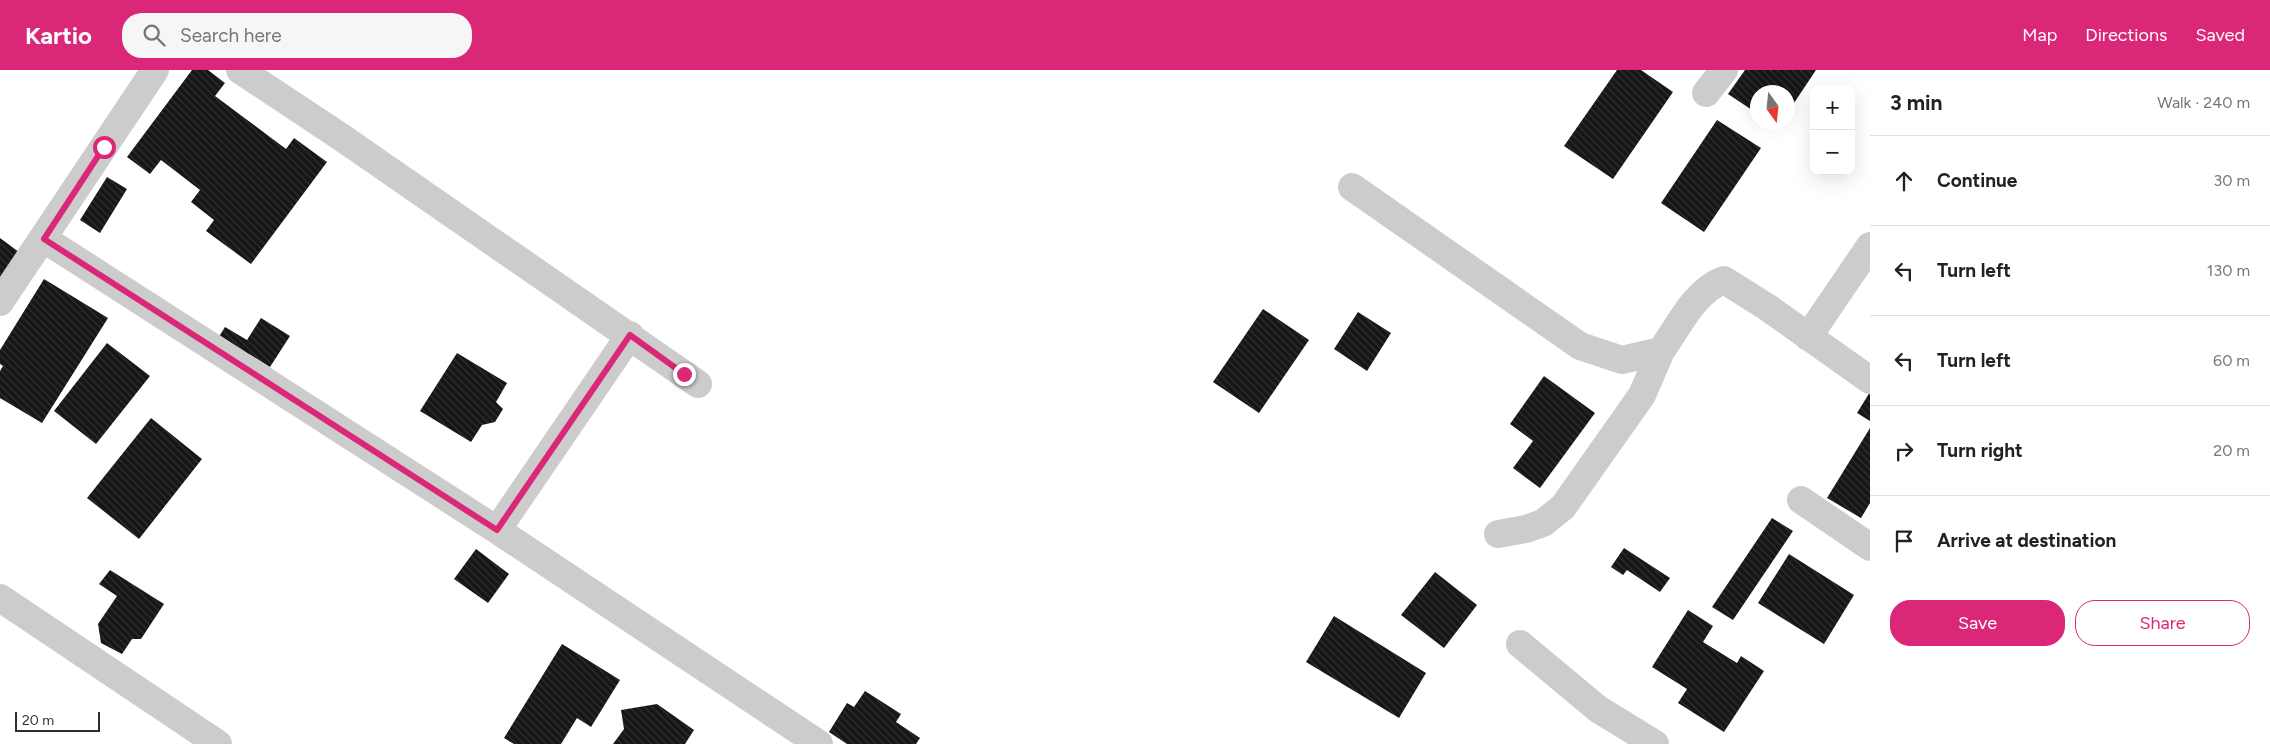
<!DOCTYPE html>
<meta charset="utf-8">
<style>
:root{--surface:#fff;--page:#f6f6f6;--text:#222;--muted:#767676;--line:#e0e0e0;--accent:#db2777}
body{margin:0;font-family:Figtree,sans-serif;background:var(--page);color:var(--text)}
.controls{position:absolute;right:15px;top:15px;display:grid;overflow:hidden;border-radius:10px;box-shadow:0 5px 20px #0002}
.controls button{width:45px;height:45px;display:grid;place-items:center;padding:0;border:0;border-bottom:1px solid var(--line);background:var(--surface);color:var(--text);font:25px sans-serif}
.compass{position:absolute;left:1750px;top:15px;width:45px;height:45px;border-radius:50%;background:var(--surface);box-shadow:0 5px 20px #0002;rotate:165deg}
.scale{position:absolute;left:15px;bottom:12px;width:85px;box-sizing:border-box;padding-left:5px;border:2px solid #2f2f2f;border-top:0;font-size:14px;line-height:18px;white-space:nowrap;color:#2f2f2f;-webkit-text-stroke:4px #fff;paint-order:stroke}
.stop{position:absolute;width:15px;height:15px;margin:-11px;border:4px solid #db2777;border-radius:50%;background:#fff}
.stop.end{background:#db2777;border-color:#fff;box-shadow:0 1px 5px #0008}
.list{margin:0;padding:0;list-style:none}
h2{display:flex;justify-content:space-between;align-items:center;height:65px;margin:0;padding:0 20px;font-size:21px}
h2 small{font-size:16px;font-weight:400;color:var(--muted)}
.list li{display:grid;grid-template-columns:32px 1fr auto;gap:15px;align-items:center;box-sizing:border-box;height:90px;padding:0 20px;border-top:1px solid var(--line)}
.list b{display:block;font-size:19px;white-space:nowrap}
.list em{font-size:16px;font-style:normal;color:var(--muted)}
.actions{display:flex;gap:10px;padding:15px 20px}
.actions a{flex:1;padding:11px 0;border:1px solid var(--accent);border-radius:20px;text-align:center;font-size:18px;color:var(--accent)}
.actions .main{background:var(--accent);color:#fff}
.icon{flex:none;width:28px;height:28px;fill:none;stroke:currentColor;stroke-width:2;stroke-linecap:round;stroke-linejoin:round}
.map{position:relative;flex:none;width:1870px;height:674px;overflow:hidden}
header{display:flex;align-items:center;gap:30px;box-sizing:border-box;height:70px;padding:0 25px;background:var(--accent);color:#fff}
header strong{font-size:24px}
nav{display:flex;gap:28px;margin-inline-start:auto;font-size:18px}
.search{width:350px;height:45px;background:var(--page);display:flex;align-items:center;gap:12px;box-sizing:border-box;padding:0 18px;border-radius:20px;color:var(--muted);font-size:19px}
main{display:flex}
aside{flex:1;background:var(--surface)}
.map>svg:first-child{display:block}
.building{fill:url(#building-back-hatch)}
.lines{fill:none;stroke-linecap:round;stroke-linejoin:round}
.minor{stroke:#ccc;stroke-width:28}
.route{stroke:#db2777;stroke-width:6}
</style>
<header>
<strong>Kartio</strong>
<div class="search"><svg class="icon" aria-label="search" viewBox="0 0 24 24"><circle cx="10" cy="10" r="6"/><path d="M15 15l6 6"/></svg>Search here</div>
<nav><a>Map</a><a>Directions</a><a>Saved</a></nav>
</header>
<main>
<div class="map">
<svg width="1870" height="674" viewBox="0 0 1870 674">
<defs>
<pattern id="building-back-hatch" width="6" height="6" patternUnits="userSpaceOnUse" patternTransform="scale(1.25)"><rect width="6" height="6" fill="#161616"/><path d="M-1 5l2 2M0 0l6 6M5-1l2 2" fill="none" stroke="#303030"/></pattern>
</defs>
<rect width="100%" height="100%" fill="#fff"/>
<!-- building -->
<path class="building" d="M192 0H208L225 13 215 26 286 79 294 68 327 92 251 194 206 161 214 150 191 132 200 120 161 90 150 104 127 87Z
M1617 0H1641L1673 22 1613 109 1564 76Z
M1745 0H1816L1788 42V22H1758V44L1728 24Z
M1717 50 1761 78 1704 162 1661 133Z
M107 107 127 119 100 163 80 150Z
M0 168 23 185 0 215Z
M44 209 108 248 42 353 0 328V301L3 296 0 294V280Z
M1263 239 1309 270 1259 343 1213 312Z
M1358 242 1391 263 1367 301 1334 279Z
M261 248 290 266 270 297 249 284 240 299 210 281 225 257 247 270Z
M107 273 150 306 96 374 54 341Z
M457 283 507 313 496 332 503 339 495 352 482 355 471 372 420 341Z
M1544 306 1595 343 1540 418 1513 398 1533 371 1510 354Z
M1870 322V351L1857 343Z
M151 348 202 389 139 469 87 428Z
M1870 358V433L1861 448 1827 428Z
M1772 448 1793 461 1733 550 1712 537Z
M1624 478 1670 508 1660 522 1627 500 1623 505 1611 497Z
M476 479 509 504 488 533 454 509Z
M1789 484 1854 525 1824 574 1758 533Z
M110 500 164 534 141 569H132L122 584 101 573 98 554 117 526 99 514Z
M1435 502 1477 535 1444 578 1401 545Z
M1688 540 1713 556 1703 572 1737 593 1741 586 1764 601 1724 662 1678 633 1687 619 1652 597Z
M1334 546 1426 603 1399 648 1306 592Z
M562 574 620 610 591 657 577 648 561 674H514L504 668Z
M865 621 901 644 896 652 920 668 916 674H847L829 662 847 633 854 637Z
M657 634 694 660 685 674H613L624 659 621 640Z"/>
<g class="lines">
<!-- minor -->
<path class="minor" d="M240 0 341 67 698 314
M1706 23 1724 0
M1352 117 1580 276 1622 290 1661 281C1679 256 1694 221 1724 210L1767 237 1870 310
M44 169 497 460 819 674
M0 232 155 0
M1808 267 1870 176
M1801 430 1870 477
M497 460 630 265
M1498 464 1526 459 1543 453 1563 437 1642 325 1661 281
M0 528 218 674
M1520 574 1598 639 1655 674"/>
</g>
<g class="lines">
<!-- route -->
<path class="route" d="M104 77 44 169 497 460 630 265 684 304"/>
</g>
</svg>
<div class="controls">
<button>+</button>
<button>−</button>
</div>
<svg class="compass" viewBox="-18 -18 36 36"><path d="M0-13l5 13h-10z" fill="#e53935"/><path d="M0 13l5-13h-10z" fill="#767676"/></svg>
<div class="scale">20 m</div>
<div class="stop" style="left:104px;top:77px"></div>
<div class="stop end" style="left:684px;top:304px"></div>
</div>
<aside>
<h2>3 min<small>Walk · 240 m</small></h2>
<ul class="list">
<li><svg class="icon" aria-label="ahead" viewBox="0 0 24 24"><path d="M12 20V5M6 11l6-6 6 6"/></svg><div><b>Continue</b></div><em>30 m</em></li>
<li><svg class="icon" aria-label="left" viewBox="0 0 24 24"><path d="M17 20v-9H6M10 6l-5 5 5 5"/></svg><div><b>Turn left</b></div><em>130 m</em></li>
<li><svg class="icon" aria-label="left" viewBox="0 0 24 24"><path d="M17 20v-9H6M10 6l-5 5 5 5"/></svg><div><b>Turn left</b></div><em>60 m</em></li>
<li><svg class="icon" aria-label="right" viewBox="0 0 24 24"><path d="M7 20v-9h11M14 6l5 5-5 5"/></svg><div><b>Turn right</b></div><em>20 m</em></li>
<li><svg class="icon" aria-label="arrive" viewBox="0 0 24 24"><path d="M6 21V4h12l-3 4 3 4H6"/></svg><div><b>Arrive at destination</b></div></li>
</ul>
<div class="actions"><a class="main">Save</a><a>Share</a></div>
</aside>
</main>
